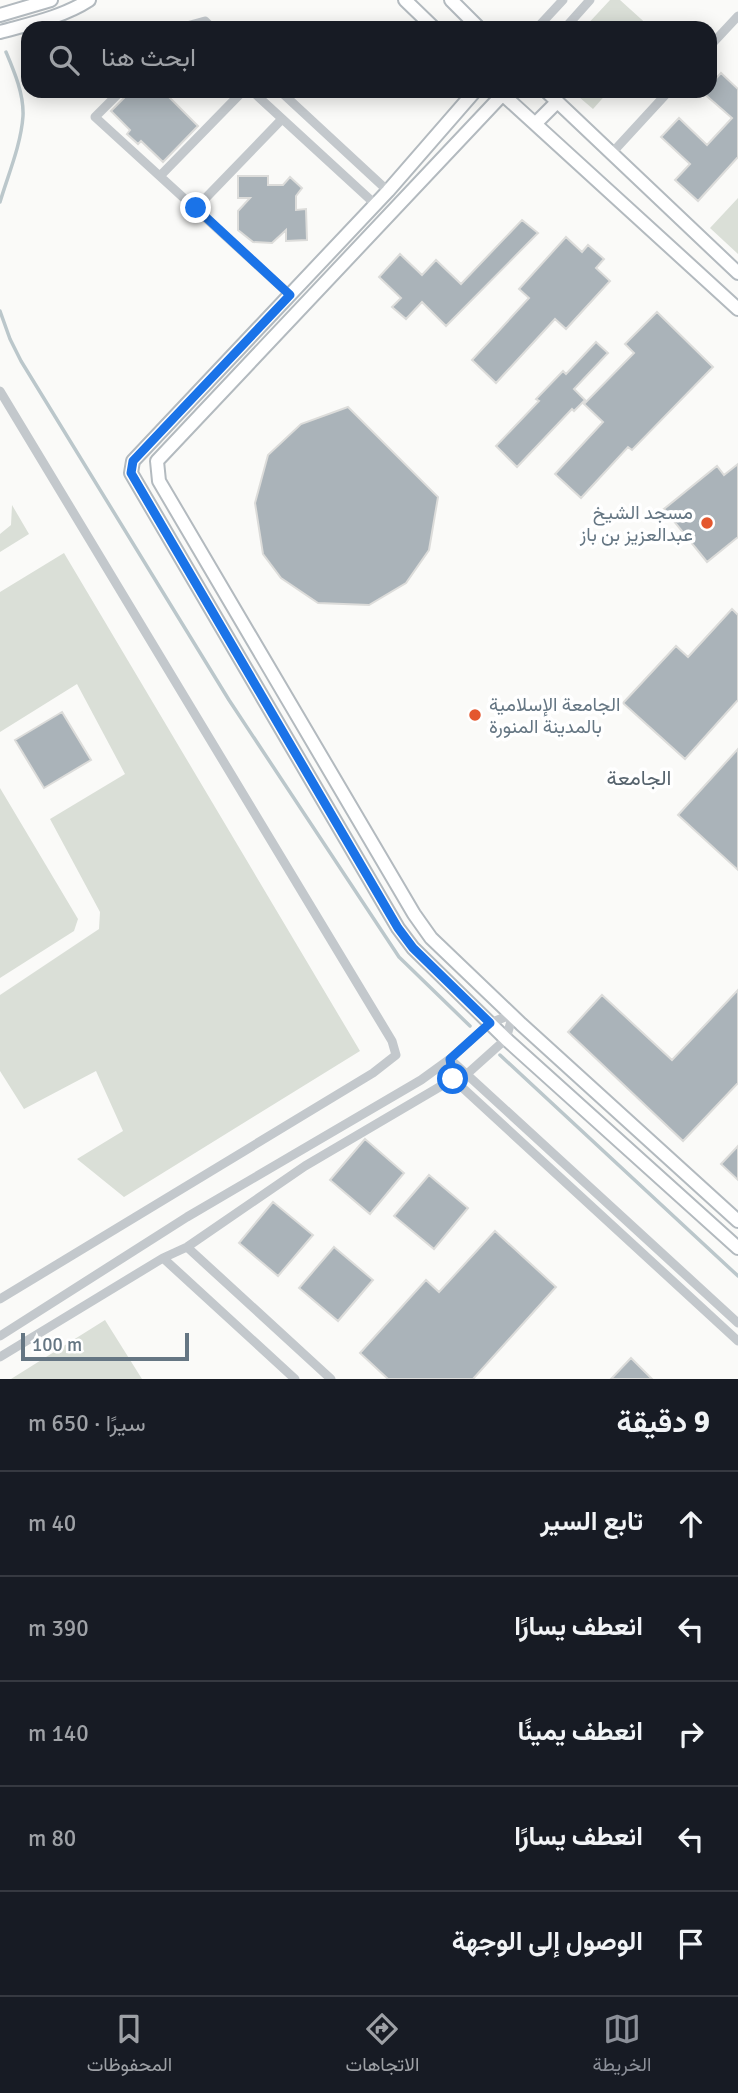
<!DOCTYPE html>
<html lang="ar">
<meta charset="utf-8">
<style>
:root{--surface:#171b24;--page:#242831;--text:#f1f3f6;--muted:#9ea1a6;--line:#363941;--accent:#8c9099}
body{margin:0;font-family:Signika,Vazirmatn,sans-serif;background:var(--page);color:var(--text);direction:rtl}
.scale{position:absolute;left:21px;bottom:18px;width:168px;box-sizing:border-box;padding-left:7px;border:4px solid #657683;border-top:0;font-size:19px;line-height:24px;white-space:nowrap;color:#657683;-webkit-text-stroke:5px #fff;paint-order:stroke}
.stop{position:absolute;width:21px;height:21px;margin:-16px;border:5px solid #1a73e8;border-radius:50%;background:#fff}
.stop.end{background:#1a73e8;border-color:#fff;box-shadow:0 2px 7px #0008}
.list{margin:0;padding:0;list-style:none}
h2{display:flex;justify-content:space-between;align-items:center;height:91px;margin:0;padding:0 28px;font-size:30px}
h2 small{font-size:23px;font-weight:400;color:var(--muted)}
.list li{display:grid;grid-template-columns:46px 1fr auto;gap:21px;align-items:center;box-sizing:border-box;height:105px;padding:0 28px;border-top:2px solid var(--line)}
.list b{display:block;font-size:26px;white-space:nowrap}
.list em{font-size:23px;font-style:normal;color:var(--muted)}
.icon{flex:none;width:38px;height:38px;fill:none;stroke:currentColor;stroke-width:2;stroke-linecap:round;stroke-linejoin:round}
.map{position:relative;flex:none;width:738px;height:1379px;overflow:hidden;direction:ltr}
.search{position:absolute;background:var(--surface);box-shadow:0 4px 18px #0003;left:21px;right:21px;top:21px;height:77px;display:flex;align-items:center;gap:18px;box-sizing:border-box;padding:0 24px;border-radius:21px;color:var(--muted);font-size:26px}
.sheet{height:616px;background:var(--surface)}
nav{display:flex;justify-content:space-around;align-items:center;box-sizing:border-box;height:98px;border-top:2px solid var(--line);background:var(--surface);font-size:19px;color:var(--muted)}
nav a{display:grid;justify-items:center;gap:4px}
nav .on{color:var(--accent)}
.map>svg:first-child{display:block}
.green{fill:#dadfd7}
.lines{fill:none;stroke-linecap:round;stroke-linejoin:round}
.stream{stroke:#bbc7cb;stroke-width:3.5}
.building{fill:#aab3b9;stroke:#dcdcda;stroke-width:2}
.secondary-casing{stroke:#b3babf;stroke-width:16}
.street{stroke:#c3c8cc;stroke-width:9}
.secondary{stroke:#fff;stroke-width:12}
.route{stroke:#1a73e8;stroke-width:9}
.poi-dot{fill:#e4572e;stroke:#fff;stroke-width:2.5}
.labels{text-anchor:middle;stroke-width:7;stroke-linejoin:round;paint-order:stroke}
.poi-label{font-size:19px;fill:#657683;stroke:#fff;text-anchor:end}
.neighbourhood-label{font-size:21px;fill:#57646e;stroke:#fff}
</style>
<div class="map">
<svg width="738" height="1379" viewBox="0 0 738 1379">
<rect width="100%" height="100%" fill="#fafaf8"/>
<!-- green -->
<path class="green" d="M610 0H620L651 28H584Z
M572 91H609L593 109Z
M738 198V254L710 228Z
M12 505 29 534 0 552V534L11 525Z
M64 553 360 1051 124 1197 77 1159 123 1131 96 1071 24 1109 0 1071V995L99 929 100 912 50 819 125 774 77 684 0 732V592Z
M0 788 78 919 74 931 0 978Z
M105 1320 142 1379H11Z"/>
<g class="lines">
<!-- stream -->
<path class="stream" d="M0 202C8 175 21 145 23 116 24 94 14 71 6 52
M0 311 10 339 21 361 229 700 399 957 470 1026
M500 1055 738 1276"/>
</g>
<!-- building -->
<path class="building" d="M721 73 738 89V157L698 201 675 180 690 164 661 137 679 118 707 145 732 118 701 91H710V85Z
M128 91H163L198 126 163 162 141 141 138 144 127 134 130 130 111 111 126 96Z
M238 176H268V185H283L290 177 302 188 296 196V210L306 209 307 240 286 241V230L272 243 253 242 238 230V211L250 198H238Z
M522 220 538 233 446 326 422 302 406 319 392 307 401 298 379 277 400 254 422 275 436 260 461 284Z
M566 237 582 252 588 245 604 259 596 268 610 281 566 329 555 319 496 383 472 360 529 298 519 289Z
M657 312 713 367 632 450 628 447 581 498 555 474 603 422 584 404 634 353 625 344Z
M596 342 608 353 574 389 585 400 574 411 572 409 517 467 496 446 539 401 536 399 563 371 566 374Z
M348 407 438 497 429 550 406 583 369 605 318 603 281 578 263 554 255 503 268 455 301 424Z
M738 464V537L707 562 664 509 717 466 724 475Z
M732 609 738 615V700L685 759 623 703 676 646 688 657Z
M62 712 91 760 44 788 15 740Z
M738 749V870L678 815Z
M738 990V1083L683 1141 568 1032 602 995 672 1060Z
M365 1139 404 1173 370 1214 330 1180Z
M738 1146V1180L721 1164Z
M429 1175 468 1208 434 1249 394 1216Z
M273 1202 313 1235 278 1276 239 1243Z
M495 1231 556 1287 473 1379H388L360 1353 426 1280 439 1292Z
M334 1247 373 1280 338 1321 299 1288Z
M631 1358 652 1379H611Z"/>
<g class="lines">
<defs>
<path id="secondary" d="M405 0 434 28
M451 0 479 28
M0 15 51 0
M0 32C29 24 63 17 89 0
M475 91 388 191 133 461 131 473 398 928 413 948 506 1039 738 1248
M499 91 738 309
M546 91 738 273
M503 94 157 461 159 481 414 914 431 938 521 1024 738 1221
M536 123 557 102"/>
</defs>
<!-- secondary casing -->
<use href="#secondary" class="secondary-casing"/>
<!-- street -->
<path class="street" d="M183 27 205 21 212 28
M537 28 563 0
M565 28 590 0
M710 46 738 16
M121 91 95 117 290 295
M252 91 375 204
M280 91 388 191
M611 154 669 91
M160 176 243 91
M196 208 282 119
M0 391 392 1041 396 1055 373 1073 0 1299
M187 1247 331 1379
M163 1258 295 1379
M738 1323 450 1059 453 1079 738 1341
M0 1336 187 1217 421 1080 450 1059 490 1023 513 1014 506 1039 467 1074 453 1079 305 1166 187 1247 163 1258 0 1357"/>
<!-- secondary -->
<use href="#secondary" class="secondary"/>
</g>
<g class="lines">
<!-- route -->
<path class="route" d="M196 208 290 295 133 461 131 473 398 928 413 948 490 1023 450 1059 453 1079"/>
</g>
<!-- markers -->
<g class="poi-dot">
<circle cx="707" cy="523" r="7"/>
<circle cx="475" cy="715" r="7"/>
</g>
<g class="labels">
<!-- poi labels -->
<g class="poi-label">
<text x="693" y="519">مسجد الشيخ<tspan x="693" dy="22">عبدالعزيز بن باز</tspan></text>
<text x="489" y="711" text-anchor="start">الجامعة الإسلامية<tspan x="489" dy="22">بالمدينة المنورة</tspan></text>
</g>
<!-- neighbourhood labels -->
<g class="neighbourhood-label">
<text x="639" y="785">الجامعة</text>
</g>
</g>
</svg>
<div class="scale">100 m</div>
<div class="stop" style="left:453px;top:1079px"></div>
<div class="stop end" style="left:196px;top:208px"></div>
<div class="search"><svg class="icon" aria-label="search" viewBox="0 0 24 24"><circle cx="10" cy="10" r="6"/><path d="M15 15l6 6"/></svg>ابحث هنا</div>
</div>
<section class="sheet">
<h2>9 دقيقة<small>سيرًا · 650 m</small></h2>
<ul class="list">
<li><svg class="icon" aria-label="ahead" viewBox="0 0 24 24"><path d="M12 20V5M6 11l6-6 6 6"/></svg><div><b>تابع السير</b></div><em>40 m</em></li>
<li><svg class="icon" aria-label="left" viewBox="0 0 24 24"><path d="M17 20v-9H6M10 6l-5 5 5 5"/></svg><div><b>انعطف يسارًا</b></div><em>390 m</em></li>
<li><svg class="icon" aria-label="right" viewBox="0 0 24 24"><path d="M7 20v-9h11M14 6l5 5-5 5"/></svg><div><b>انعطف يمينًا</b></div><em>140 m</em></li>
<li><svg class="icon" aria-label="left" viewBox="0 0 24 24"><path d="M17 20v-9H6M10 6l-5 5 5 5"/></svg><div><b>انعطف يسارًا</b></div><em>80 m</em></li>
<li><svg class="icon" aria-label="arrive" viewBox="0 0 24 24"><path d="M6 21V4h12l-3 4 3 4H6"/></svg><div><b>الوصول إلى الوجهة</b></div></li>
</ul>
</section>
<nav>
<a class="on"><svg class="icon" aria-label="map" viewBox="0 0 24 24"><path d="M3 6l6-2 6 2 6-2v14l-6 2-6-2-6 2zM9 4v14M15 6v14"/></svg>الخريطة</a>
<a><svg class="icon" aria-label="directions" viewBox="0 0 24 24"><path d="M12 3l9 9-9 9-9-9zM9 14v-3h6M13 9l2 2-2 2"/></svg>الاتجاهات</a>
<a><svg class="icon" aria-label="saved" viewBox="0 0 24 24"><path d="M7 4h10v16l-5-4-5 4z"/></svg>المحفوظات</a>
</nav>
